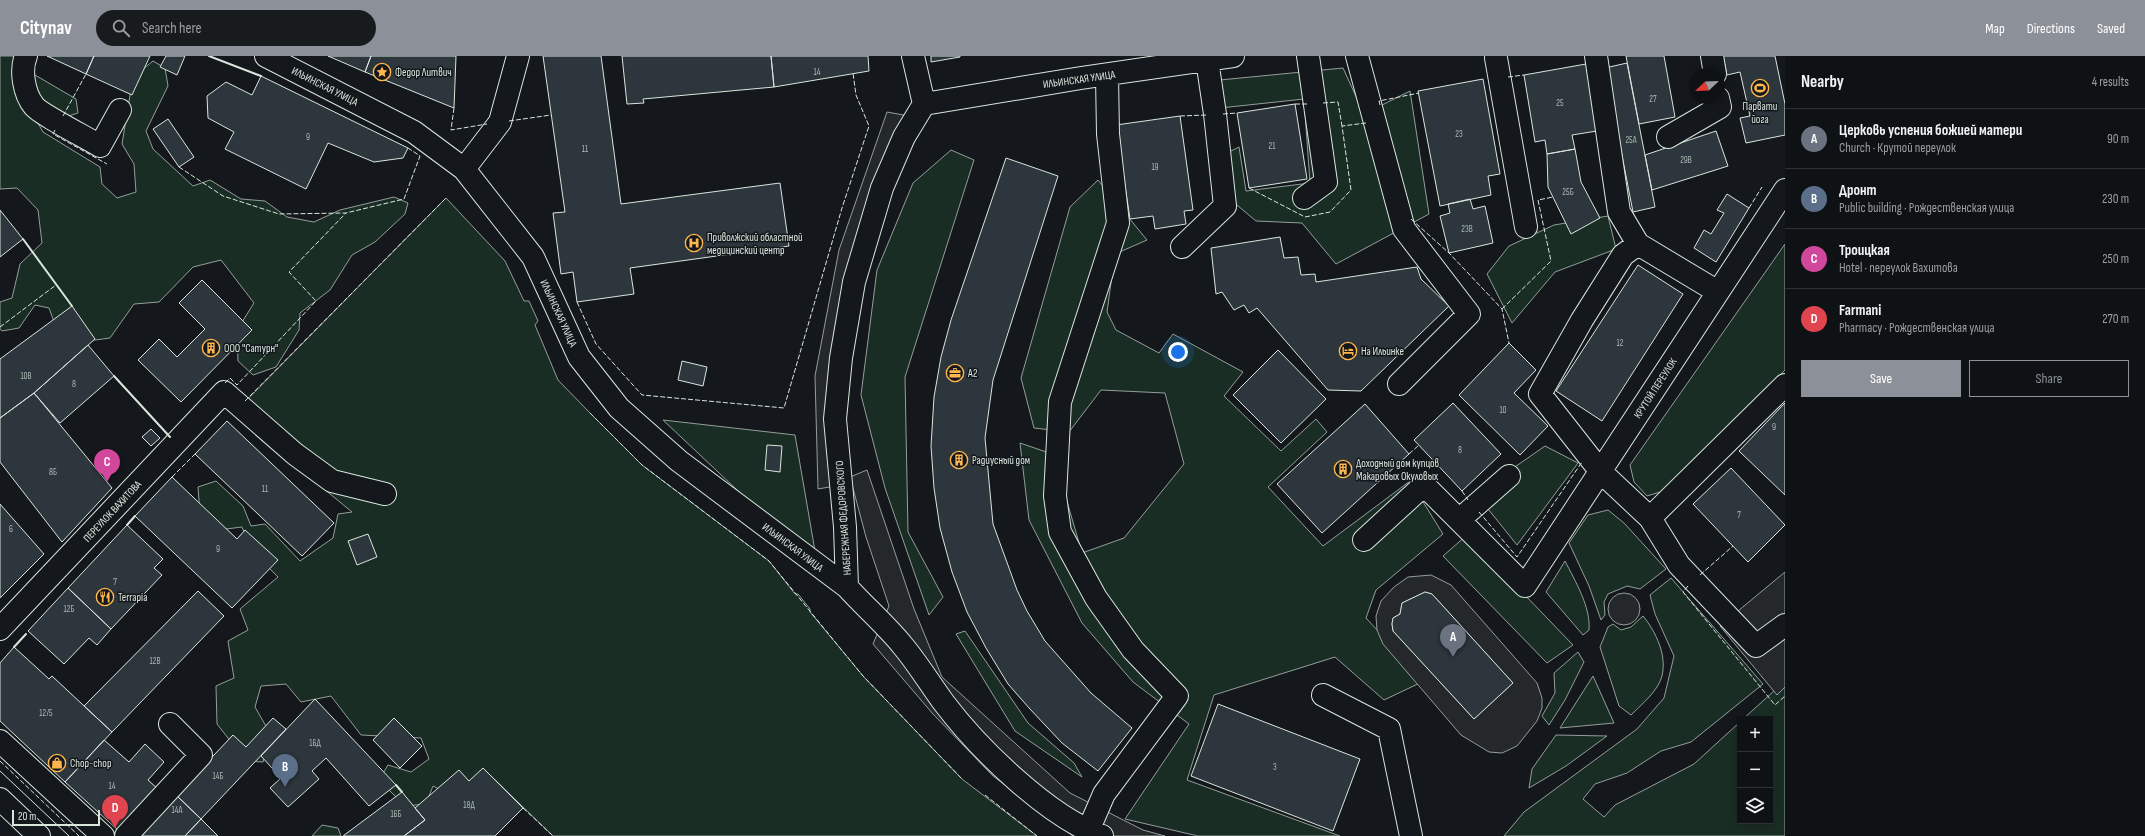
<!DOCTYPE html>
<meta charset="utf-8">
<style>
:root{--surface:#0f1215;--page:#181b1e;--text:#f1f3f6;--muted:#9b9ea0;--line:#2f3234;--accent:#8c9099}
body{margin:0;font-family:"Sofia Sans Condensed",sans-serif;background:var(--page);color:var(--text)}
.controls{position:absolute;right:12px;bottom:12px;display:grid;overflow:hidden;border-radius:0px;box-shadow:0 2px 10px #0003}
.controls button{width:36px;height:36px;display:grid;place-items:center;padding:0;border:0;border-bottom:1px solid var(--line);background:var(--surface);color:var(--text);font:20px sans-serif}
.compass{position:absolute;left:1689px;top:12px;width:36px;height:36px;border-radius:50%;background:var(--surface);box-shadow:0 2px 10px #0003;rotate:247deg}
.scale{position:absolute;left:12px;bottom:10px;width:88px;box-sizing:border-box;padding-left:4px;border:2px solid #d8e6dc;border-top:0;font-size:11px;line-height:14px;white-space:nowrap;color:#d8e6dc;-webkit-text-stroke:3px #14181c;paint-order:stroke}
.you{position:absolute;left:1178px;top:296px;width:14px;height:14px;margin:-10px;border:3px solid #fff;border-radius:50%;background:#1a73e8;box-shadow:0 0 0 6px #1a73e833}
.badge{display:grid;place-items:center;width:26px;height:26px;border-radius:50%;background:var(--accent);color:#fff;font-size:13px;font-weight:700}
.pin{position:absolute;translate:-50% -33px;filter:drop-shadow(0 1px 2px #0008)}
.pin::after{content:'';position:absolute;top:21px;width:14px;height:12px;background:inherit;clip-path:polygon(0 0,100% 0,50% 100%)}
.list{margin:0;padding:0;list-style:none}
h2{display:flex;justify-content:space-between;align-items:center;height:52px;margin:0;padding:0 16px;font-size:17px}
h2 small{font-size:13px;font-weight:400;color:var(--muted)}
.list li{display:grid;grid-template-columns:26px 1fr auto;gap:12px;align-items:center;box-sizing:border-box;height:60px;padding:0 16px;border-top:1px solid var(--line)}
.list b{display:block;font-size:15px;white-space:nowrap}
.list p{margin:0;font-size:13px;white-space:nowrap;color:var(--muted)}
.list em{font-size:13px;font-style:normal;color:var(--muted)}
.actions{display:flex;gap:8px;padding:12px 16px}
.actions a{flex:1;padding:9px 0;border:1px solid var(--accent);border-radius:0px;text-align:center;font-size:14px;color:var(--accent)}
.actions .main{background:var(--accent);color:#fff}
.icon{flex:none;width:22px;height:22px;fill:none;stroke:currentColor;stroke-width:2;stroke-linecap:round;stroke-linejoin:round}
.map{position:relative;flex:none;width:1785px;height:780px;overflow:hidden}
header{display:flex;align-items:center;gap:24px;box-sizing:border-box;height:56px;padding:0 20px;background:var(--accent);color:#fff}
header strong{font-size:19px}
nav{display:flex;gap:22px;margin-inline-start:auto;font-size:14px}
.search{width:280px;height:36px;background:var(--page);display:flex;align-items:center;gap:10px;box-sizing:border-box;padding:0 14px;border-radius:22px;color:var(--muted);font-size:15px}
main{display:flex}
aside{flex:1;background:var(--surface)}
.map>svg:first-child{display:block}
.green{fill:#1a2d24;stroke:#939e99}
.parking{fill:#24282b;stroke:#939e99;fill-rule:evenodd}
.building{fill:#2c363c;stroke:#d8e6dc}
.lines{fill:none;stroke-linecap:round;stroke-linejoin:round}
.minor-casing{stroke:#d8e6dc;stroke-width:24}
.minor{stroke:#14181c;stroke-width:22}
.tram{stroke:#d8e6dc;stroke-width:1}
.fence{stroke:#d8e6dc;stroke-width:1;stroke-dasharray:5 2;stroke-linecap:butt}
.wall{stroke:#d8e6dc;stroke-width:2}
.labels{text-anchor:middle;stroke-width:3;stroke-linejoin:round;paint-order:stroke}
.number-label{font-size:9px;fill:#adbab4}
.poi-label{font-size:11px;fill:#d8e6dc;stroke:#14181c;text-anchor:start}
.street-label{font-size:11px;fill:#d8e6dc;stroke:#14181c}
</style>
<header>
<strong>Citynav</strong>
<div class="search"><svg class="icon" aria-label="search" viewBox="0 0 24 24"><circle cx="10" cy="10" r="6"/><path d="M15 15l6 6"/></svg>Search here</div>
<nav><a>Map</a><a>Directions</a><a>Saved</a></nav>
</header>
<main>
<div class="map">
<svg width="1785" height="780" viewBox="0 0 1785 780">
<rect width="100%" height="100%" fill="#14181c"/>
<!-- green -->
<path class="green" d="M0 0H15L20 17 35 19 76 43 78 57 65 61 23 41 43 76 100 111 102 128 117 142 136 136 134 108 122 88 133 21 153 5 165 12 168 30 146 75 153 93 193 130 210 124 241 143 265 145 287 161 314 166 340 154 394 141 408 147 405 158 375 186 352 199 330 234 300 257 299 274 276 311 253 319 238 305 237 274 254 247 221 204 193 211 159 246 134 248 110 282 80 286 57 274 49 252 35 249 19 272 2 275 0 273V246L12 242 20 208 42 187 38 154 17 132 0 133Z
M1343 12 1364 58 1410 35 1429 158 1336 208 1302 167 1256 165 1231 144 1225 98 1239 91 1246 135 1310 127 1304 43 1220 52V24Z
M951 94 974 104 905 321 908 476 943 541 929 559 885 432 861 339 877 214 913 127Z
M1098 124 1147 184 1115 198 1107 256 1116 274 1159 297 1173 278 1243 316 1224 340 1281 395 1316 363 1327 376 1268 431 1323 490 1410 425 1443 478 1376 534 1366 562 1424 625 1384 644 1335 601 1214 639 1187 724 1340 780H1198L1125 763 1189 668 1133 626 1082 567 1029 464 1020 387 1061 401 1066 442 1082 497 1124 482 1184 408 1165 337 1101 334 1069 376 1034 372 1021 322 1070 151Z
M446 142 505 205 524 245H529L538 265 535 269 558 324 590 357 642 409 769 505 795 538H798L810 553V556L863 620 962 723 1037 780H553L486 715 475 733 451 739 433 730 426 748 405 750 379 724 388 709 411 716 429 703 421 682 361 679 331 640 301 646 286 628 261 630 255 651 271 679 263 706 246 705 217 668 216 630 234 622 228 585 248 574 240 553 278 521 251 494 242 471 218 474 200 458 198 431 216 425 243 450 251 470 265 468 300 505 333 482 338 458 352 456 233 358Z
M1608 160 1616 193 1555 216 1512 267 1487 218 1509 190 1554 169Z
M1785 188V314L1670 433 1647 440 1634 426 1630 409Z
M663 364 795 379 815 495 808 501Z
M1545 390 1578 407 1517 489 1476 438Z
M1608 454 1624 467 1666 513 1640 533 1627 530 1608 538 1604 546 1605 559 1601 564 1589 530 1569 487 1588 459Z
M1467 479 1573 589 1547 607 1443 500Z
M1565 505C1575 525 1591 551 1589 574L1583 579 1546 536Z
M1671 522 1763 628 1691 686 1661 695 1627 717 1595 728 1583 743 1604 761 1615 749 1694 708 1740 666V765H1770V663H1743L1785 625V780H1504L1524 756 1637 673 1664 642 1674 600 1655 558 1650 539Z
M1643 560C1656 576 1667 599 1662 620 1658 635 1642 648 1631 659L1619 650 1600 591 1608 571 1613 568 1621 574 1631 571Z
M965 575 1028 667 1074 707 1082 721 1015 675 956 578Z
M1578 596 1584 606 1565 644 1549 669 1542 660 1555 637 1554 617Z
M1593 620 1614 667 1560 672Z
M1556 679 1607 680 1566 710 1529 732 1532 713Z
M322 769 338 772 341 780H312Z"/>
<!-- parking -->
<path class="parking" d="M887 56 909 60 874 134 835 430 818 433 815 320 839 194Z
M867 414 914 553 942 621 1070 737 1143 774 1165 780H1073L993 720 933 658 873 588 889 550 866 481 850 421Z
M1785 516V631L1777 639 1720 570Z
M1431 519 1451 529 1537 627 1542 642V652L1537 665 1517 690 1502 697 1489 696 1461 679 1383 588 1377 574 1376 560 1381 545 1394 531 1408 521ZM1425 536 1432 538 1513 627 1474 663 1393 575 1392 568 1393 562 1400 558 1402 547Z
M1608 553a16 16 0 1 1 32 0a16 16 0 1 1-32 0Z"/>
<!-- building -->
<path class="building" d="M47 0H94L86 18Z
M94 0H150L132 39 86 18Z
M166 0H185L177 19 160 11Z
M328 0H371L365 16Z
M371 0H456L454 52 365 16Z
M543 0H601L621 148 780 127 789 190 630 212 634 238 577 246 573 216 561 218 553 157 565 156Z
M622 0H771L774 31 643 43 644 47 627 48Z
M771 0H868L869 15 774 31Z
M931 0H960V1L931 6Z
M1626 0H1664L1675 61 1639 68Z
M1723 0H1775L1785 48V79L1746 87 1740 62 1750 60 1740 16 1727 19Z
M1627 7 1655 151 1633 156 1605 12Z
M1586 8 1597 75 1572 79 1575 93 1547 98 1545 84 1535 86 1524 19Z
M261 20 408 92 403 102 374 106 328 87 306 133 225 93 234 76 208 62 207 40 226 26 252 39Z
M1483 23 1500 118 1488 120 1491 139 1440 150 1418 35Z
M1295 48 1307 123 1249 132 1237 57Z
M1180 60 1193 154 1184 155 1186 168 1155 173 1153 160 1130 163 1116 69Z
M168 63 194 101 179 111 153 73Z
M1716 75 1728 110 1652 134 1645 99Z
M1575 93 1581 126 1600 162 1571 178 1548 131 1547 98Z
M1006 102 1058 120 993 324 985 382 993 468 1017 534 1027 555 1045 585 1091 637 1132 672 1098 715 1062 687 1030 653 1008 628 986 592 967 556 952 516 940 472 934 432 931 390 934 341 941 301 951 264Z
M1727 138 1749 152 1716 206 1694 192 1704 174 1711 178 1724 157 1717 154Z
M1470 143 1473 153 1485 150 1493 187 1449 197 1440 160 1450 157 1448 148Z
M0 154 23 183 0 201Z
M1280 181 1284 202 1298 201 1301 219 1315 218 1316 226 1417 211 1421 223 1449 250 1361 335 1328 334 1257 252 1249 257 1244 249 1234 254 1222 236 1216 238 1211 192Z
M1638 209 1683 238 1602 365 1556 335Z
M202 224 252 274 181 346 138 304 159 283 177 301 205 273 179 247Z
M72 250 95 283 34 337 0 362V303Z
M1509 287 1536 314 1514 337 1548 370 1520 399 1459 339Z
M88 289 114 320 60 367 34 337Z
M1278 294 1326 343 1281 387 1233 339Z
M682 305 707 311 703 330 678 324Z
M34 337 112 432 62 486 0 406V362Z
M1453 347 1501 398 1462 435 1414 384Z
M1785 347V439L1739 395Z
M1365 348 1409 398 1322 477 1277 428Z
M227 365 334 467 302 500 195 398Z
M151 373 160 382 151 390 142 381Z
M767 389 782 390 780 416 765 414Z
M1731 412 1785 469 1748 506 1693 448Z
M172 421 237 483 245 474 278 504 232 552 135 460Z
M0 448 44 498 0 542Z
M127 469 163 503 154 512 162 519 111 573 68 532Z
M368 478 377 501 357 509 348 485Z
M68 532 111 573 97 589 89 582 64 608 28 575Z
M198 535 224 560 112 676 84 650Z
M1425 536 1432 538 1513 627 1474 663 1393 575 1392 568 1393 562 1400 558 1402 547Z
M14 591 49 623 52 620 112 676 65 726 0 665V607Z
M315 643 396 729 369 750 326 702 312 715 319 723 288 751 270 732 281 722 261 700Z
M1218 648 1360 703 1333 775 1191 720Z
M273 662 286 673 201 763 176 739 233 679 246 691Z
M394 662 422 690 400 712 373 684Z
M104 684 129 706 145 688 164 706 148 724 159 734 120 776 65 726Z
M483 712 523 752 495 780H404L425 764 415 752 459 714 469 725Z
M402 736 425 764 404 780H343Z
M176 739 201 763 185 780H138Z
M201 763 218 780H185Z"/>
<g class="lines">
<defs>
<path id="minor" d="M26 0C20 14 24 38 34 50 40 58 89 83 100 90L120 54
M266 0 414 76 464 113 533 201 579 301 619 352 679 405 847 531
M913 0 924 48
M1357 0 1404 173 1469 258 1399 328
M1596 0 1619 156 1638 188 1718 236
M1712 0 1715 18
M1496 2 1526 171
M924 48 904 81 882 132 854 226 841 302 835 363 845 471 847 531C865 551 886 569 903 590 918 608 930 628 944 647 978 692 1048 761 1102 780
M924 48 1081 22 1233 0
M1668 81 1720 51 1718 42
M464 113 500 66 518 0
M1304 142 1326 126 1308 0
M1638 188 1623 199 1582 264 1540 338 1601 416 1650 462 1679 509 1756 590 1785 569
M1182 191 1225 150 1215 58 1207 4
M1650 462 1785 329
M1459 464 1509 420
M1364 484 1424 429 1525 530 1785 134
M0 573 224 336 295 398 332 425 385 438
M1323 639 1389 673 1411 780
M0 685 103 780
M0 743 39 780
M1088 775 1104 738 1177 640 1133 594 1096 542 1060 476 1055 440 1060 346 1118 167 1108 78 1107 20
M126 780 201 699 170 668"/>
</defs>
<!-- minor casing -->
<use href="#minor" class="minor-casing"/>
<!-- minor -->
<use href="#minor" class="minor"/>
<!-- tram -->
<path class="tram" d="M0 715 69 780"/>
<!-- fence -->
<path class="fence" d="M1508 21 1524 19
M1323 47 1338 46 1342 70
M1295 48H1307
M1380 49 1379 45 1419 37
M454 52 451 74 487 68
M1223 58 1237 57
M63 60 86 18
M1180 60 1207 59
M509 65 551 59
M55 74 53 78 107 108
M179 111 223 140 279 158 346 157 404 143 420 100 408 92
M1249 132 1305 161 1330 156 1351 134 1342 70 1366 67
M1749 152 1762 131
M1411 163 1449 197 1502 253 1509 287
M577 246 596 288 642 339 784 352 842 152 869 70 856 39 853 17
M1502 253 1551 205 1538 144 1553 141
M0 271 56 229
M225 327 230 322 237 329 316 245 289 216 346 157
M245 345 446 142
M590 357 642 409 769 505 863 620 962 723
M1409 398 1419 389
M172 421 195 398
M1462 435 1468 444
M1479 456 1517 501 1582 406
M1700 519 1733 490
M1688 530 1683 536 1775 649 1785 640
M0 705 79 780
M985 739 1037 780
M523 752 553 780"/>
<!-- wall -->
<path class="wall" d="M209 0 261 20
M23 183 72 250
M114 320 170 381
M127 469 135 460
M14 591 26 578
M396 729 402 736"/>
</g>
<!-- icons -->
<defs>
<symbol id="sight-ring" viewBox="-11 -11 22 22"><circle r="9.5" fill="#14181c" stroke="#ffb74d" stroke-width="1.5"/><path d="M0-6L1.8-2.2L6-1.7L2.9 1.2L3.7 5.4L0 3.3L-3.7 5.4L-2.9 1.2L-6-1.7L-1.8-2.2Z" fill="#ffb74d"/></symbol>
<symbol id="stadium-ring" viewBox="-11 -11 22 22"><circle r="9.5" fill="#14181c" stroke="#ffb74d" stroke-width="1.5"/><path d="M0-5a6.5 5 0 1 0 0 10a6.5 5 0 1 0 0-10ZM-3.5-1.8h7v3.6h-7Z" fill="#ffb74d"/></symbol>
<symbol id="hospital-ring" viewBox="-11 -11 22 22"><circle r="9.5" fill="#14181c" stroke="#ffb74d" stroke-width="1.5"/><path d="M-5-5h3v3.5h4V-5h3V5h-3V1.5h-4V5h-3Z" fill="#ffb74d"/></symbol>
<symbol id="building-ring" viewBox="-11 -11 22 22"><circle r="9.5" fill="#14181c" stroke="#ffb74d" stroke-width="1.5"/><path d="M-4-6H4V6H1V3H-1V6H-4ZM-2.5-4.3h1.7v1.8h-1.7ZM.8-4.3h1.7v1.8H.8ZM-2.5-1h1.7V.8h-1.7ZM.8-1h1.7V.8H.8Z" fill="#ffb74d"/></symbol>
<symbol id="hotel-ring" viewBox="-11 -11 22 22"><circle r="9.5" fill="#14181c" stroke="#ffb74d" stroke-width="1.5"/><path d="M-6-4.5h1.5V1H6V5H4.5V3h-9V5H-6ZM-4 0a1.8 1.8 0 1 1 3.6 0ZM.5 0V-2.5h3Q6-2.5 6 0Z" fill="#ffb74d"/></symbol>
<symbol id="office-ring" viewBox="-11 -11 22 22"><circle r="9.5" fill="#14181c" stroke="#ffb74d" stroke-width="1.5"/><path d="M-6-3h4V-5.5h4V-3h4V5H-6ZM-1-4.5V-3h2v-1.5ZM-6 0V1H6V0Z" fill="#ffb74d"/></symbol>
<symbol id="restaurant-ring" viewBox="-11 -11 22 22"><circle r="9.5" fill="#14181c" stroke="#ffb74d" stroke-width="1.5"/><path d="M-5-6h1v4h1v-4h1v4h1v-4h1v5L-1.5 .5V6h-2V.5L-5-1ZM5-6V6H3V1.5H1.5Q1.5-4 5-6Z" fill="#ffb74d"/></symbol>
<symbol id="shop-ring" viewBox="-11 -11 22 22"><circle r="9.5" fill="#14181c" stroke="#ffb74d" stroke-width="1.5"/><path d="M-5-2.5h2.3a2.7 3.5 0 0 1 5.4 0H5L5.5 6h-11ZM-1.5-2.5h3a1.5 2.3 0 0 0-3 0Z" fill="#ffb74d"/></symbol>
</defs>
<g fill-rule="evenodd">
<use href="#sight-ring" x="372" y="6" width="20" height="20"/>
<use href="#stadium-ring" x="1750" y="22" width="20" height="20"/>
<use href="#hospital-ring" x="684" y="177" width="20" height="20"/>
<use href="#building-ring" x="201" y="282" width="20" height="20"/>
<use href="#hotel-ring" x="1338" y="285" width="20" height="20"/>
<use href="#office-ring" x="945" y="307" width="20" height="20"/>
<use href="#building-ring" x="949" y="394" width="20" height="20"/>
<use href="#building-ring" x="1333" y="403" width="20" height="20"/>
<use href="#restaurant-ring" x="95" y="531" width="20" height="20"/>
<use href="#shop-ring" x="47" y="697" width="20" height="20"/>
</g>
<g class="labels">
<!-- number labels -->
<g class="number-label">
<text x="817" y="19">14</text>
<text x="1653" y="46">27</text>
<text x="1560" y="50">25</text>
<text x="1459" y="81">23</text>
<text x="308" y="84">9</text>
<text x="1631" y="87">25А</text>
<text x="1272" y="93">21</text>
<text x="585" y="96">11</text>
<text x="1686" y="107">29В</text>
<text x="1155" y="114">19</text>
<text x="1568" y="139">25Б</text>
<text x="1467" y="176">23В</text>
<text x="1620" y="290">12</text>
<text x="26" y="323">10В</text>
<text x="74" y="331">8</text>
<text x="1503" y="357">10</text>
<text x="1774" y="374">9</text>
<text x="1460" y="397">8</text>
<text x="53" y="419">8Б</text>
<text x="265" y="436">11</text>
<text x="1739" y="462">7</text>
<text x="11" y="476">6</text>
<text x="218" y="496">9</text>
<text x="115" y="529">7</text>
<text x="69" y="556">12Б</text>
<text x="155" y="608">12В</text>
<text x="46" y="660">12/5</text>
<text x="315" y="690">16Д</text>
<text x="1275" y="714">3</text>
<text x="218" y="723">14Б</text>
<text x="112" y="733">14</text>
<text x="469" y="752">18Д</text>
<text x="177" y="757">14А</text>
<text x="396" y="761">16Б</text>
</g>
<!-- poi labels -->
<g class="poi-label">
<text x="395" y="20">Федор Литвич</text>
<text x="1760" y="54" text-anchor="middle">Парвати<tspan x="1760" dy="13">йога</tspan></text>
<text x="707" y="185">Приволжский областной<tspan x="707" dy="13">медицинский центр</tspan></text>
<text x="224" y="296">ООО "Сатурн"</text>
<text x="1361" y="299">На Ильинке</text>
<text x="968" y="321">А2</text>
<text x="972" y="408">Радиусный дом</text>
<text x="1356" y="411">Доходный дом купцов<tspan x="1356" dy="13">Макаровых Окуловых</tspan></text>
<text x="118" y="545">Terrapia</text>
<text x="70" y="711">Chop-chop</text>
</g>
<!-- street labels -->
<g class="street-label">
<text transform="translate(1079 23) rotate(-8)" y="4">ИЛЬИНСКАЯ УЛИЦА</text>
<text transform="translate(325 30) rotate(27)" y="4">ИЛЬИНСКАЯ УЛИЦА</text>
<text transform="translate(559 257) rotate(65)" y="4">ИЛЬИНСКАЯ УЛИЦА</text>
<text transform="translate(1655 332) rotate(-57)" y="4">КРУТОЙ ПЕРЕУЛОК</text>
<text transform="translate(112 455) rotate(-47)" y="4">ПЕРЕУЛОК ВАХИТОВА</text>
<text transform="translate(843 462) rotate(-94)" y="4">НАБЕРЕЖНАЯ ФЕДОРОВСКОГО</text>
<text transform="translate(793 491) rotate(37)" y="4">ИЛЬИНСКАЯ УЛИЦА</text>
</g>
</g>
</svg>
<div class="controls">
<button>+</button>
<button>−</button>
<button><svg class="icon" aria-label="layers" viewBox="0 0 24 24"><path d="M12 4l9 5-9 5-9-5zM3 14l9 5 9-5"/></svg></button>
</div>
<svg class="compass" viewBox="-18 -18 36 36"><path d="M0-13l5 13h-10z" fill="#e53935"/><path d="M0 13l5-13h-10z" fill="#9b9ea0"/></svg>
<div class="scale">20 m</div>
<div class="you"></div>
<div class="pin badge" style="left:1453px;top:601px;background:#6b7280">A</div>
<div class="pin badge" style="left:285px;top:731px;background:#5c6f8a">B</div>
<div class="pin badge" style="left:107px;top:426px;background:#d1479c">C</div>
<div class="pin badge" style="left:115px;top:772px;background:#e0444e">D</div>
</div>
<aside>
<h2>Nearby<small>4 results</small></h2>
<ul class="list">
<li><span class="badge" style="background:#6b7280">A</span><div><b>Церковь успения божией матери</b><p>Church · Крутой переулок</p></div><em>90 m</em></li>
<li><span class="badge" style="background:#5c6f8a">B</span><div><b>Дронт</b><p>Public building · Рождественская улица</p></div><em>230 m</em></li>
<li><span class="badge" style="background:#d1479c">C</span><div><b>Троицкая</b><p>Hotel · переулок Вахитова</p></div><em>250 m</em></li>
<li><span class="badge" style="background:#e0444e">D</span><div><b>Farmani</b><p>Pharmacy · Рождественская улица</p></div><em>270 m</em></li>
</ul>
<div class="actions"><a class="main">Save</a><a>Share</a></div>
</aside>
</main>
